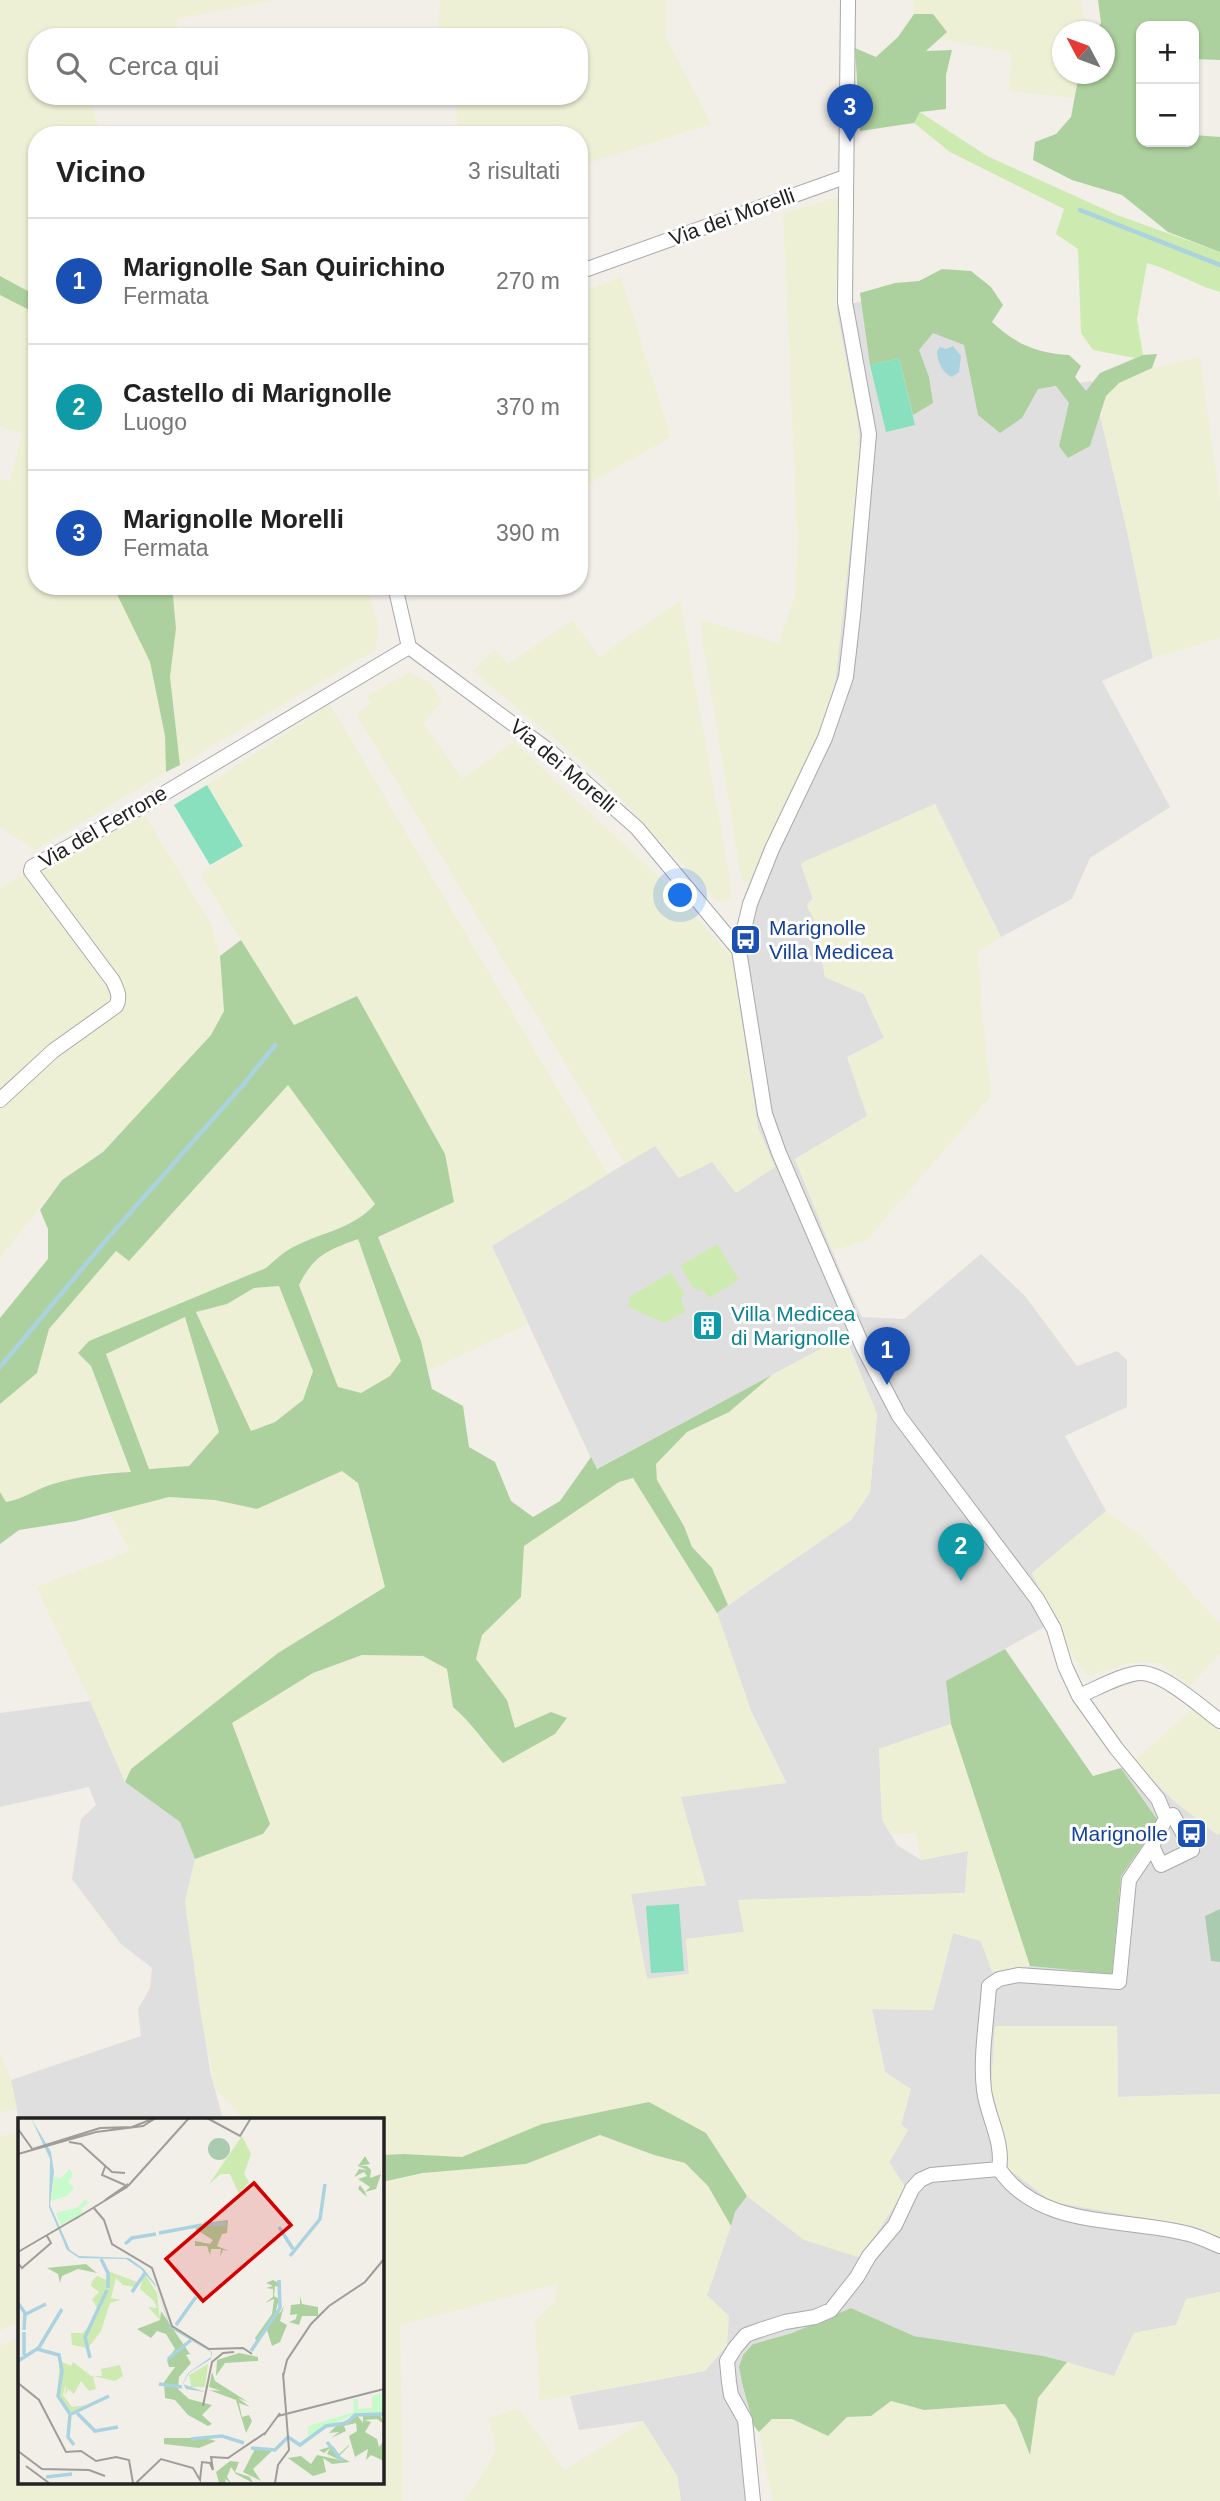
<!DOCTYPE html>
<html lang="it">
<meta charset="utf-8">
<style>
:root{--surface:#fff;--page:#f2f2f2;--text:#222;--muted:#767676;--line:#e0e0e0;--accent:#d40000}
body{margin:0;font-family:Helvetica,sans-serif;background:var(--page);color:var(--text)}
.controls{position:absolute;right:21px;top:21px;display:grid;overflow:hidden;border-radius:14px;box-shadow:0 2px 5px #0004}
.controls button{width:63px;height:63px;display:grid;place-items:center;padding:0;border:0;border-bottom:2px solid var(--line);background:var(--surface);color:var(--text);font:35px sans-serif}
.compass{position:absolute;left:1052px;top:21px;width:63px;height:63px;border-radius:50%;background:var(--surface);box-shadow:0 2px 5px #0004;rotate:311deg}
.you{position:absolute;left:681px;top:896px;width:24px;height:24px;margin:-18px;border:5px solid #fff;border-radius:50%;background:#1a73e8;box-shadow:0 0 0 10px #1a73e833}
.badge{display:grid;place-items:center;width:46px;height:46px;border-radius:50%;background:var(--accent);color:#fff;font-size:23px;font-weight:700}
.pin{position:absolute;translate:-50% -58px;filter:drop-shadow(0 2px 4px #0008)}
.pin::after{content:'';position:absolute;top:37px;width:24px;height:21px;background:inherit;clip-path:polygon(0 0,100% 0,50% 100%)}
.list{margin:0;padding:0;list-style:none}
h2{display:flex;justify-content:space-between;align-items:center;height:91px;margin:0;padding:0 28px;font-size:30px}
h2 small{font-size:23px;font-weight:400;color:var(--muted)}
.list li{display:grid;grid-template-columns:46px 1fr auto;gap:21px;align-items:center;box-sizing:border-box;height:126px;padding:0 28px;border-top:2px solid var(--line)}
.list b{display:block;font-size:26px;white-space:nowrap}
.list p{margin:0;font-size:23px;white-space:nowrap;color:var(--muted)}
.list em{font-size:23px;font-style:normal;color:var(--muted)}
.icon{flex:none;width:38px;height:38px;fill:none;stroke:currentColor;stroke-width:2;stroke-linecap:round;stroke-linejoin:round}
.map{position:relative;flex:none;width:1220px;height:2501px;overflow:hidden}
.search{position:absolute;background:var(--surface);box-shadow:0 2px 5px #0004;left:28px;top:28px;width:560px;height:77px;display:flex;align-items:center;gap:18px;box-sizing:border-box;padding:0 24px;border-radius:28px;color:var(--muted);font-size:26px}
.panel{position:absolute;background:var(--surface);box-shadow:0 2px 5px #0004;left:28px;top:126px;width:560px;height:469px;border-radius:28px}
.map>svg:first-child{display:block}
.residential{fill:#e0dfdf}
.farmland{fill:#eef0d5}
.grass{fill:#cdebb0}
.forest{fill:#add19e;fill-rule:evenodd}
.cemetery{fill:#aacbaf}
.pitch{fill:#88e0be}
.water{fill:#aad3df}
.lines{fill:none;stroke-linecap:round;stroke-linejoin:round}
.stream{stroke:#aad3df;stroke-width:4.5}
.street-casing{stroke:#a9a9a9;stroke-width:16}
.street{stroke:#fff;stroke-width:14}
.labels{text-anchor:middle;stroke-width:6;stroke-linejoin:round;paint-order:stroke}
.street-label{font-size:21px;fill:#222;stroke:#fff}
.transit-label{font-size:21px;fill:#164399;stroke:#fff;text-anchor:start}
.culture-label{font-size:21px;fill:#0d838f;stroke:#fff;text-anchor:start}
.inset-river{fill:none;stroke:#aad3df;stroke-width:3.5}
.inset-road{fill:none;stroke:#9f9d99;stroke-width:2}
.view{fill:#d40000;fill-opacity:0.15;stroke:#d40000;stroke-width:3.5}
.inset-edge{fill:none;stroke:#222;stroke-width:3.5}
</style>
<div class="map">
<svg width="1220" height="2501" viewBox="0 0 1220 2501">
<rect width="100%" height="100%" fill="#f2efe9"/>
<!-- residential -->
<path class="residential" d="M970 279 1002 394 1092 381 1126 526 1153 658 1102 681 1170 807 1090 858 1072 899 1001 937 935 804 801 864 813 899 807 906 816 924 825 977 864 994 884 1038 848 1058 868 1116 795 1159 841 1272 862 1317 904 1319 981 1254 1025 1296 1077 1366 1117 1351 1127 1360V1407L1065 1436 1106 1511 1032 1573 1055 1621 947 1681 951 1724 879 1749 882 1819 897 1845 921 1860 968 1851 965 1893 739 1900 744 1932 686 1939 689 1974 647 1979 630 1894 706 1885 680 1797 786 1782 751 1711 717 1613 851 1520 870 1492 877 1414 845 1336 596 1469 492 1246 655 1145 679 1178 712 1162 775 1167 758 1128 732 958 743 909 755 874 822 725 835 683 860 457 858 424 836 307Z
M90 1701 125 1782 180 1822 195 1859 185 1902 210 2071 223 2119 19 2120V2122L11 2080 141 2036 138 2009 150 1988 152 1968 121 1944 72 1879 81 1819 96 1805 89 1787 0 1807V1713Z
M1134 1761 1174 1801 1217 1834 1220 1833V2094L1118 2097 1117 2026 991 2086 1006 2144 1220 2237V2292L1186 2300 1176 2325 1134 2333 1114 2376 1043 2356 914 2336 851 2308 792 2333 753 2344 743 2388 754 2426 758 2501H681L677 2476 643 2421 579 2430 570 2396 705 2371 727 2345 707 2295 735 2212 747 2196 805 2240 889 2162 908 2130 901 2125 910 2089 885 2072 872 2009 933 2010 953 1933 981 1941 993 1972 1030 1966 1112 1974 1121 1876 1159 1822 1121 1768Z"/>
<!-- farmland -->
<path class="farmland" d="M0 0H274L177 19V37H37V96H89L101 135H37V296L0 276Z
M440 0H667V39L711 124 579 166V135H458L455 96H579V37H438Z
M912 0H1081L1087 31 1062 32V74H1079L1074 98 1009 91 1011 52 939 39 947 32 933 14H914Z
M838 197 836 307 858 424 860 457 835 683 822 725 755 874 747 883 741 879 699 619 778 643 796 593 797 535 783 214Z
M621 277 671 437 579 489V293Z
M0 295 37 314V586H113L150 662 165 736 166 772 35 850 0 827V479L10 481 22 433 0 427Z
M1200 357 1220 500V638L1153 658 1126 526 1092 381Z
M172 586H367L379 628 375 650 180 765 170 677 176 628Z
M680 600 731 884 732 900 717 901 600 777 473 671 496 649 508 664 573 620 599 657Z
M409 672 431 683 442 702 423 723 462 778 514 742 672 889 732 958 758 1128 775 1167 736 1193 712 1162 679 1178 655 1146 625 1164 356 714 371 703 367 696Z
M330 704 608 1174 492 1246 528 1324 428 1371 421 1341 378 1236 453 1202 357 996 294 1025 200 874 243 845 207 785Z
M935 804 1001 937 978 953 986 1052 992 1095 867 1240 832 1251 795 1159 867 1116 847 1057 884 1038 864 994 825 977 816 924 807 905 813 898 801 863Z
M140 807 211 924 220 956 224 1011 211 1035 161 1090 103 1152 62 1180 0 1258V888Z
M288 1085 375 1204 366 1214 352 1222 287 1251 267 1268 90 1341 78 1353 91 1366 131 1472H103L50 1484 21 1500 6 1502 0 1492V1404L37 1373 49 1329 116 1250 129 1261Z
M358 1239 401 1361 390 1376 361 1393 338 1387 299 1285 306 1270 321 1253Z
M279 1286 313 1371 303 1400 275 1422 251 1431 196 1312 227 1304 254 1288Z
M185 1317 219 1432 189 1466 149 1470 106 1354Z
M845 1336 877 1414 870 1492 851 1520 728 1605 712 1568 692 1547 684 1526 657 1480 656 1464 687 1432 729 1412 772 1375Z
M342 1471 358 1483 385 1586 278 1653 131 1769 125 1782 90 1701 36 1587 130 1551 108 1511 169 1497 215 1500 257 1509Z
M633 1478 717 1613 751 1711 786 1783 681 1797 706 1885 631 1894 647 1979 689 1974 686 1939 744 1932 738 1900 965 1893 968 1851 921 1860 916 1833 891 1835 882 1819 879 1749 951 1724 1030 1966 992 1972 981 1941 953 1933 933 2010 872 2009 885 2072 911 2089 901 2125 908 2130 889 2162 906 2188 861 2258 804 2240 747 2196 706 2133 649 2102 542 2124 462 2158 404 2154 382 2155V2120L243 2119 215 2088 201 2016 185 1902 195 1859 263 1834 269 1824 231 1723 313 1673 362 1655 423 1656 447 1669 453 1707 469 1721 482 1741 515 1729 507 1700 476 1659 482 1635 521 1597 524 1546 619 1482Z
M1106 1511 1140 1534 1220 1624V1654L1190 1686 1159 1663H1129L1088 1676 1076 1661 1032 1573Z
M1194 1707 1220 1726V1833L1217 1835 1174 1801 1134 1761Z
M995 2026H1117L1118 2097 1220 2094V2237L1197 2227 1052 2202 1006 2167V2144L991 2086Z
M0 2053 11 2080 17 2109 0 2112Z
M19 2132V2323L0 2330V2136Z
M600 2135 653 2155 685 2163 708 2186 731 2226 707 2295 729 2316 727 2345 705 2371 539 2401 535 2321 554 2302 558 2284 400 2325 403 2501H0V2345L19 2338V2482H382V2182L576 2145Z
M1220 2292V2501H772L759 2432 772 2419H792L828 2436 847 2417 871 2416 891 2401 924 2410 1006 2404 1016 2419 1029 2453 1038 2398 1067 2362 1114 2376 1134 2333 1176 2325 1186 2299Z
M518 2408 565 2470 643 2421 677 2476 681 2501H465L496 2451 489 2418Z"/>
<!-- grass -->
<path class="grass" d="M920 112 987 156 1117 215 1220 252V292C1194 285 1173 270 1147 263L1137 319 1143 355 1135 358 1093 350 1081 333 1078 249 1056 234 1064 209 950 152 914 123Z
M717 1244 739 1280 709 1298 702 1290 694 1289 680 1266Z
M671 1272 684 1293 681 1299 685 1312 664 1323 626 1306 631 1303 628 1298Z"/>
<!-- forest -->
<path class="forest" d="M1098 0H1220V60L1194 59V26H1141V142H1194V135L1220 137V252L1168 232 1122 195 1072 180 1033 160 1035 142 1056 134 1071 117 1079 74H1104V32L1096 31 1101 23Z
M914 14H933L947 32 926 51 952 50 946 75V109L920 112 914 123 860 131 855 48 876 57 898 37Z
M942 269 971 271 991 287 1003 305 992 322C1015 344 1037 353 1069 355L1081 366 1075 377 1086 391 1100 373 1143 355 1157 354 1152 368 1119 383 1106 396 1090 446 1068 458 1059 446 1069 403 1056 386 1038 389 1022 418 1000 433 978 415 964 345 933 333 919 350 929 377 933 403 913 415 899 358 870 365 860 293 895 283 919 281Z
M0 276 37 296V314L0 295Z
M113 586H172L176 628 170 677 180 765 166 772 165 736 150 662Z
M241 940 294 1025 357 996 445 1154 454 1202 378 1237 421 1341 432 1389 463 1406 469 1447 495 1462 511 1501 533 1517 560 1501 591 1457 597 1469 772 1375 729 1412 687 1432 656 1464 657 1480 684 1526 692 1547 712 1568 728 1605 717 1613 633 1478 619 1482 524 1546 521 1597 482 1635 476 1659 507 1700 515 1728 551 1712 567 1718 555 1734 503 1763C485 1744 472 1723 453 1707L447 1669 423 1656 362 1655 313 1673 232 1723 270 1824 263 1834 195 1859 180 1822 125 1782 131 1769 278 1653 385 1587 358 1483 342 1471 257 1509 215 1500 169 1497 76 1521 19 1530 0 1544V1492L6 1502C24 1499 36 1489 53 1484 79 1476 104 1473 131 1472L91 1366 78 1353 89 1341 266 1268C273 1262 280 1255 288 1250 316 1233 353 1230 375 1204L288 1085 129 1261 116 1251 49 1329 37 1373 0 1404V1318L48 1259V1229L40 1210 62 1180 103 1152 211 1035 224 1011 220 956ZM358 1239 401 1361 390 1376 361 1393 338 1387 299 1285C314 1255 328 1250 358 1239ZM279 1286 313 1371 303 1400 275 1422 251 1431 196 1312 227 1304 254 1288ZM185 1317 219 1432 189 1466 149 1469 106 1354Z
M1005 1649 1093 1776 1121 1768 1159 1822 1121 1876 1112 1974 1030 1966 951 1724 946 1681Z
M649 2102 706 2133 747 2196 735 2212 731 2226 708 2186 685 2163 654 2155 600 2135 526 2164 423 2173 382 2182V2155L404 2154 462 2157 542 2124Z
M851 2308 914 2336 1043 2356 1067 2362 1038 2398 1030 2455 1016 2419 1005 2404 924 2410 891 2401 871 2416 847 2417 828 2436 792 2419H772L759 2432 754 2426 743 2387 739 2367 743 2355 753 2344 792 2333Z"/>
<!-- cemetery -->
<path class="cemetery" d="M1220 1909V1962L1211 1961 1205 1916Z"/>
<!-- pitch -->
<path class="pitch" d="M899 358 915 425 886 432 870 365Z
M207 785 243 846 210 865 174 805Z
M679 1904 684 1971 651 1973 646 1906Z"/>
<!-- water -->
<path class="water" d="M953 346 961 356 959 372 952 377C942 373 937 361 937 351L940 347 946 349Z"/>
<g class="lines">
<!-- stream -->
<path class="stream" d="M1080 210 1220 265
M0 1367 107 1239 243 1085 275 1045"/>
<defs>
<path id="street" d="M579 272 845 177
M395 586 409 647 552 753 637 828 739 950
M0 1100 53 1051 116 1006C121 997 117 990 113 981L31 871 32 867 148 803 409 647
M1079 1696C1096 1689 1124 1673 1141 1673 1164 1673 1201 1707 1220 1721
M1152 1846 1161 1865 1192 1850 1173 1815 1166 1818
M999 2169C1040 2230 1126 2217 1189 2234 1200 2237 1210 2242 1220 2246
M753 2501 745 2420 731 2395 729 2382 727 2361 735 2348 746 2335 760 2330 785 2322 815 2317 831 2310 857 2277 869 2256 895 2225 912 2189 920 2180 931 2175 999 2169C1004 2141 987 2116 984 2090 980 2058 987 2019 989 1986L999 1979 1018 1975 1119 1982 1129 1880 1152 1846 1166 1818 1158 1799 1116 1748 1079 1696 1065 1666 1054 1629 1037 1599 899 1416 863 1347 779 1153 765 1114 739 950 750 904 772 849 825 738 846 677 853 616 869 434 845 302 848 0"/>
</defs>
<!-- street casing -->
<use href="#street" class="street-casing"/>
<!-- street -->
<use href="#street" class="street"/>
</g>
<!-- icons -->
<defs>
<symbol id="bus-square" viewBox="-11 -11 22 22"><rect x="-9" y="-9" width="18" height="18" rx="4" fill="#1a4fb4" stroke="#fff"/><path d="M-5-6H5V4H4V6H2V4H-2V6H-4V4H-5ZM-3.5-4V0h7V-4ZM-3.5 1.2v1.5H-2V1.2ZM2 1.2v1.5H3.5V1.2Z" fill="#fff"/></symbol>
<symbol id="building-square" viewBox="-11 -11 22 22"><rect x="-9" y="-9" width="18" height="18" rx="4" fill="#0f9aa8" stroke="#fff"/><path d="M-4-6H4V6H1V3H-1V6H-4ZM-2.5-4.3h1.7v1.8h-1.7ZM.8-4.3h1.7v1.8H.8ZM-2.5-1h1.7V.8h-1.7ZM.8-1h1.7V.8H.8Z" fill="#fff"/></symbol>
</defs>
<g fill-rule="evenodd">
<use href="#bus-square" x="728" y="922" width="35" height="35"/>
<use href="#building-square" x="690" y="1308" width="35" height="35"/>
<use href="#bus-square" x="1174" y="1816" width="35" height="35"/>
</g>
<g class="labels">
<!-- street labels -->
<g class="street-label">
<text transform="translate(732 217) rotate(-20)" y="7">Via dei Morelli</text>
<text transform="translate(563 766) rotate(40)" y="7">Via dei Morelli</text>
<text transform="translate(103 827) rotate(-30)" y="7">Via del Ferrone</text>
</g>
<!-- transit labels -->
<g class="transit-label">
<text x="769" y="935">Marignolle<tspan x="769" dy="24">Villa Medicea</tspan></text>
<text x="1168" y="1841" text-anchor="end">Marignolle</text>
</g>
<!-- culture labels -->
<g class="culture-label">
<text x="731" y="1321">Villa Medicea<tspan x="731" dy="24">di Marignolle</tspan></text>
</g>
</g>
<!-- overview -->
<g transform="translate(18 2118)">
<rect width="366" height="366" fill="#f2efe9"/>
<path d="M224 18 233 36 226 56 231 64 221 76 212 56H203L191 66ZM90 153 119 164 116 169 105 167 94 156 98 160 93 180 103 182 92 185 83 213 70 230 54 227 53 215H65L75 204 79 190 74 181 81 174 73 168 74 163 79 158 89 162ZM126 155 139 175 142 202 130 189 139 190 136 183 122 171ZM42 243 53 248 55 244 73 258H84L83 251 102 247 105 258 97 263 75 258 78 271 71 273 63 263 56 276 50 271 47 278 48 264 45 277 54 289 69 287 53 294 39 279ZM190 246 187 269H173L171 257Z" fill="#cdebb0"/>
<path d="M347 38 352 46 341 48H349L353 52 352 60 363 56 358 71 347 74 349 79 340 71 342 67 347 74 352 69 340 61 349 58 346 54 336 59 341 51 349 52 340 48ZM210 102 209 115 204 116 199 128 211 133 205 132 202 139 203 131H193L192 137 189 128H177V123L192 126 195 122 177 111 186 105ZM68 146 79 155 60 151 44 158 42 165 40 156 29 150ZM255 162 263 166V169L257 168 256 178 261 181 258 192 262 195 266 188 262 203 269 207 262 224 254 228 249 212 239 225 237 220 254 196 256 181 247 185 255 179V171L248 170 255 168 248 165ZM282 178 284 186 300 189V198H284L281 207 271 204 278 201 279 196 272 197 273 187 282 186ZM143 193 172 236 168 237 173 245 161 259 160 271 171 281 194 287 184 297 194 306 190 308 170 297 157 282 147 280 146 264 157 249H151L149 242 157 231 148 216 139 213 133 220 119 211 142 202ZM221 235 240 239V243L207 245 198 258 199 242ZM194 254 197 263 230 284 220 280 232 289 221 285 224 299 231 297 234 303 228 315 218 282 191 272 203 273 191 269ZM345 296 363 298 366 306 359 301 346 302 353 304 347 314 359 321 361 329 366 323V343L353 337 348 342 350 331 337 339 331 318 339 313 338 305 326 308 328 313 313 320 321 314 311 315 319 307 339 297 345 305ZM146 320H187L198 323 181 330 146 326ZM331 327V328L321 338 332 344 314 346 305 340 308 354 295 358 270 340 283 338 293 346 299 337 322 342 309 336 312 330 306 335 301 332 315 328 321 336ZM237 331 254 333 235 351 243 363 225 354ZM212 343 221 344 217 354 232 359 235 365 218 356 213 349 209 359 213 365 207 361 208 365H201L198 354Z" fill="#add19e"/>
<path d="M190 31a11 11 0 1 1 22 0a11 11 0 1 1-22 0Z" fill="#aacbaf"/>
<path d="M52 51 55 58 50 63 56 70 49 78 33 83 36 59 43 60ZM67 81 70 85 63 91 66 95 43 107 38 95 60 89ZM364 275 366 295 337 296 290 318V308L336 294 335 281H340V291L354 290V278Z" fill="#c8facc"/>
<path d="M13 0 33 34 36 54 32 87 52 132 61 138 111 140 126 151 137 166 152 208 194 234 193 241 171 255 165 266 187 274 168 271 165 265 170 255 193 239V234L152 210 138 169 123 151 108 141 61 140 49 132 31 89 32 41Z" fill="#aad3df"/>
<path class="inset-river" d="M186 106H208M261 109 275 131M141 115 184 107M107 126 114 120 138 116M272 138 302 101 307 66M83 141 90 155V170M114 174 127 155M0 185 7 195 6 212M8 196 28 186M158 207 178 179M6 214V237M20 231 44 191M233 233 262 190 261 162M72 240 67 219 89 172M150 241 173 222M0 243 19 231 41 237 44 253 40 278 52 296M141 266 164 269M59 295 77 313 100 309M52 296 50 319 56 327M53 296 91 278M173 321 204 318 226 325M309 324 324 343M233 330 257 332 270 319 282 327 308 308 329 305 337 297 366 296M28 359 54 356"/>
<path class="inset-road" d="M189 0 222 18 233 0M0 11 15 32M51 24 63 26 94 54 107 55M15 31 82 10 114 9 137 0M0 36 78 14 125 8 138 0M87 49 84 57 107 67M110 68 171 0M75 89 86 102 94 126 134 150 154 208 191 231 225 230 234 236M57 101 109 69V67L87 82M0 134 60 99M0 145 4 150 33 125 29 118M265 259 269 242 293 206 311 188 347 164 366 141M0 265 21 282 48 334 63 333 78 343 98 339 111 342 115 365M185 288 194 244 205 235 216 234M260 298 366 271M246 317 262 295M0 333 24 351 71 352 87 358M8 348 31 365M118 365 143 341 175 350 182 362 184 344 192 345 195 352 193 339 210 340 247 315M257 365 260 347 271 332 265 255"/>
<path class="view" d="M236 65 273 107 185 183 148 141Z"/>
<rect width="366" height="366" class="inset-edge"/>
</g>
</svg>
<div class="controls">
<button>+</button>
<button>−</button>
</div>
<svg class="compass" viewBox="-18 -18 36 36"><path d="M0-13l5 13h-10z" fill="#e53935"/><path d="M0 13l5-13h-10z" fill="#767676"/></svg>
<div class="you"></div>
<div class="pin badge" style="left:887px;top:1385px;background:#1a4fb4">1</div>
<div class="pin badge" style="left:961px;top:1581px;background:#0f9aa8">2</div>
<div class="pin badge" style="left:850px;top:142px;background:#1a4fb4">3</div>
<div class="search"><svg class="icon" aria-label="search" viewBox="0 0 24 24"><circle cx="10" cy="10" r="6"/><path d="M15 15l6 6"/></svg>Cerca qui</div>
<section class="panel">
<h2>Vicino<small>3 risultati</small></h2>
<ul class="list">
<li><span class="badge" style="background:#1a4fb4">1</span><div><b>Marignolle San Quirichino</b><p>Fermata</p></div><em>270 m</em></li>
<li><span class="badge" style="background:#0f9aa8">2</span><div><b>Castello di Marignolle</b><p>Luogo</p></div><em>370 m</em></li>
<li><span class="badge" style="background:#1a4fb4">3</span><div><b>Marignolle Morelli</b><p>Fermata</p></div><em>390 m</em></li>
</ul>
</section>
</div>
